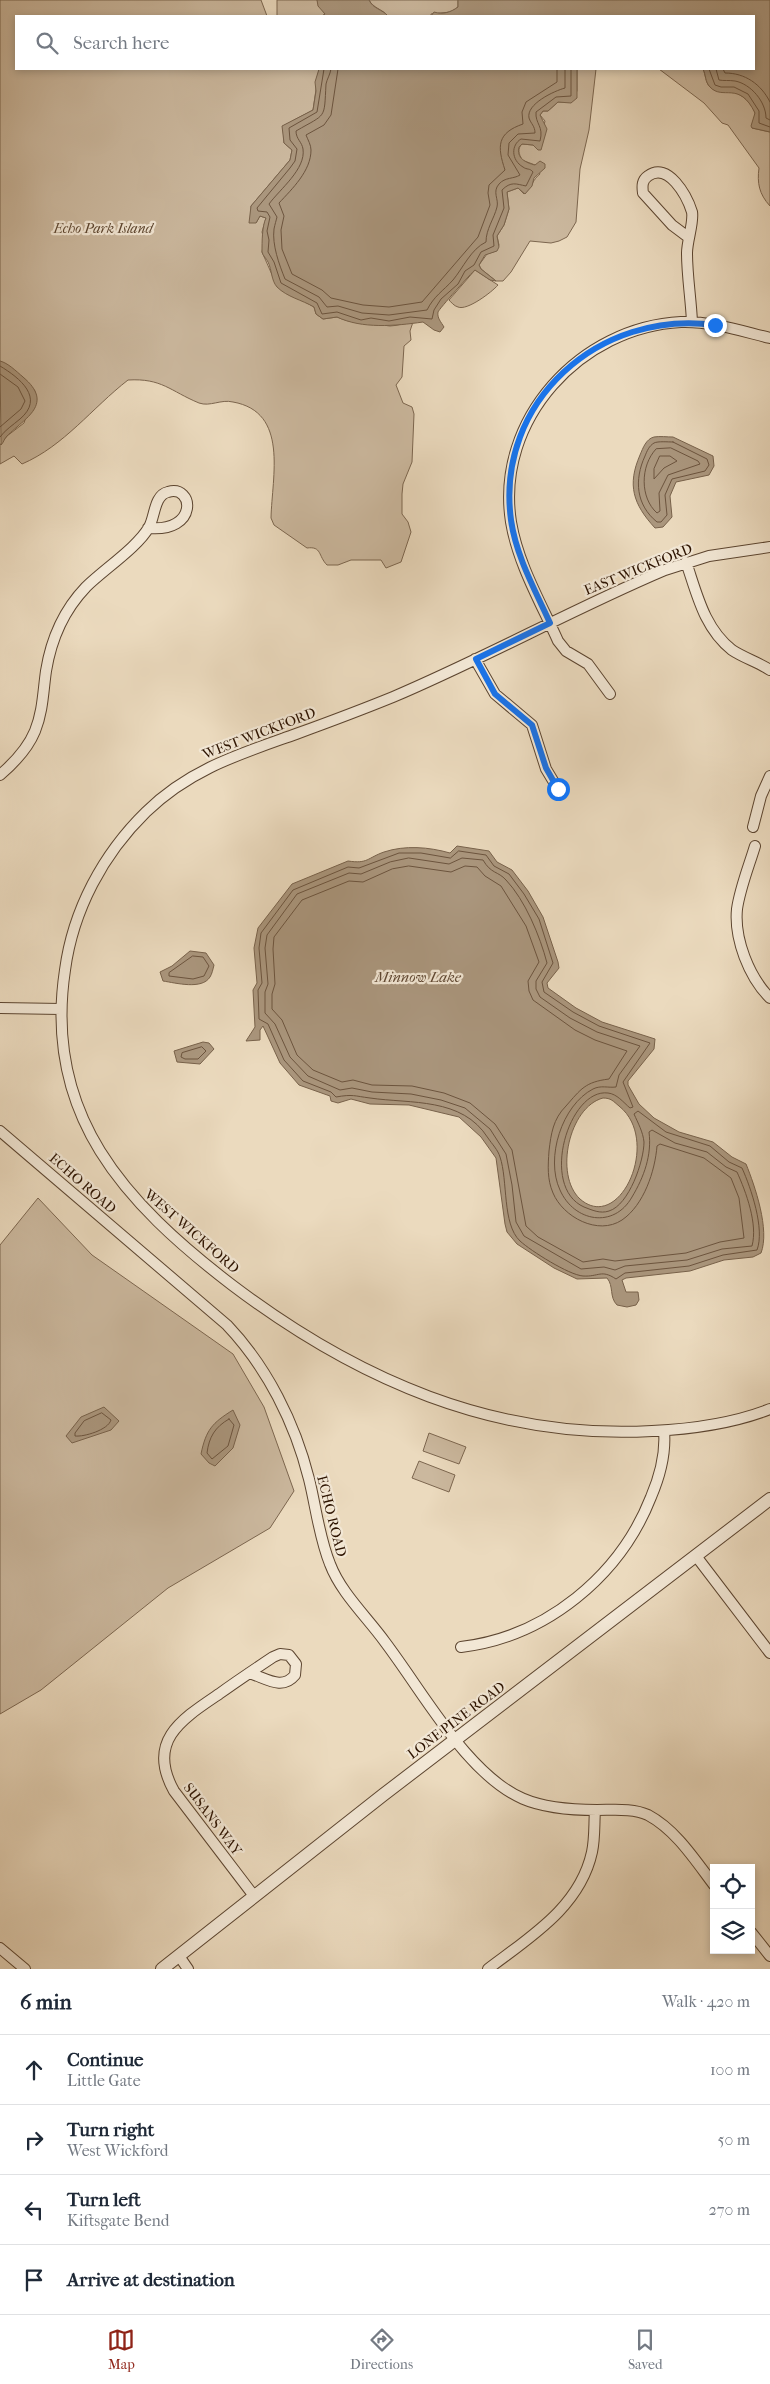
<!DOCTYPE html>
<meta charset="utf-8">
<style>
:root{--surface:#fff;--page:#f2f2f3;--text:#1f2937;--muted:#747a83;--line:#e0e1e3;--accent:#8f2418}
body{margin:0;font-family:"IM FELL French Canon",serif;background:var(--page);color:var(--text)}
.controls{position:absolute;right:15px;bottom:15px;display:grid;overflow:hidden;border-radius:0px;box-shadow:0 2px 8px #0003}
.controls button{width:45px;height:45px;display:grid;place-items:center;padding:0;border:0;border-bottom:1px solid var(--line);background:var(--surface);color:var(--text);font:25px sans-serif}
.stop{position:absolute;width:15px;height:15px;margin:-11px;border:4px solid #1a73e8;border-radius:50%;background:#fff}
.stop.end{background:#1a73e8;border-color:#fff;box-shadow:0 1px 5px #0008}
.list{margin:0;padding:0;list-style:none}
h2{display:flex;justify-content:space-between;align-items:center;height:65px;margin:0;padding:0 20px;font-size:21px}
h2 small{font-size:16px;font-weight:400;color:var(--muted)}
.list li{display:grid;grid-template-columns:32px 1fr auto;gap:15px;align-items:center;box-sizing:border-box;height:70px;padding:0 20px;border-top:1px solid var(--line)}
.list b{display:block;font-size:19px;white-space:nowrap}
.list p{margin:0;font-size:16px;white-space:nowrap;color:var(--muted)}
.list em{font-size:16px;font-style:normal;color:var(--muted)}
.icon{flex:none;width:28px;height:28px;fill:none;stroke:currentColor;stroke-width:2;stroke-linecap:round;stroke-linejoin:round}
.map{position:relative;flex:none;width:770px;height:1969px;overflow:hidden}
.search{position:absolute;background:var(--surface);box-shadow:0 2px 8px #0003;left:15px;right:15px;top:15px;height:55px;display:flex;align-items:center;gap:12px;box-sizing:border-box;padding:0 18px;border-radius:0px;color:var(--muted);font-size:19px}
.sheet{height:345px;background:var(--surface)}
nav{display:flex;justify-content:space-around;align-items:center;box-sizing:border-box;height:70px;border-top:1px solid var(--line);background:var(--surface);font-size:14px;color:var(--muted)}
nav a{display:grid;justify-items:center;gap:2px}
nav .on{color:var(--accent)}
.map>svg:first-child{display:block}
.green{fill:#cbb89e;stroke:#7c664f}
.water{fill:#aa967d;stroke:#78624b;fill-rule:evenodd}
.lines{fill:none;stroke-linecap:round;stroke-linejoin:round}
.shore{stroke:#6c543e;stroke-width:1}
.minor-casing{stroke:#5c4530;stroke-width:12}
.tertiary-casing{stroke:#5c4530;stroke-width:14}
.minor{stroke:#f2e7d5;stroke-width:10}
.tertiary{stroke:#f2e7d5;stroke-width:12}
.route{stroke:#1a73e8;stroke-width:6}
.labels{text-anchor:middle;stroke-width:4.5;stroke-linejoin:round;paint-order:stroke}
.park-label{font-size:14px;font-style:italic;fill:#5c452f;stroke:#f2e7d5}
.street-label{font-size:14px;fill:#2d1300;stroke:#f2e7d5}
.water-label{font-size:15px;font-style:italic;fill:#5f4732;stroke:#f2e7d5}
</style>
<div class="map">
<svg width="770" height="1969" viewBox="0 0 770 1969">
<rect width="100%" height="100%" fill="#ebdabe"/>
<filter id="stains"><feTurbulence type="fractalNoise" baseFrequency=".004" numOctaves="4"/><feColorMatrix values="0 0 0 0 .2 0 0 0 0 .09 0 0 0 0 .02 0 0 0 .5 -.17"/></filter>
<radialGradient id="worn" r=".72"><stop offset=".6" stop-color="#630" stop-opacity="0"/><stop offset="1" stop-color="#630" stop-opacity=".3"/></radialGradient>
<!-- green -->
<path class="green" d="M0 0H261L267 16H16V69H319L313 110 283 126 284 143 292 150 290 160 251 206V216L256 223 260 216 266 218 262 232 264 240 262 252 277 286 314 307 316 314 323 319 337 317C353 324 361 322 378 324 382 324 387 326 390 326 398 326 406 322 413 322L410 331 411 340 404 346 402 377 396 385 403 403 412 407 414 414 412 462 403 484 402 494V514L408 522 411 532 401 562 386 568 381 560H351L338 565H327C318 556 322 546 307 548L274 525 271 518C272 476 289 412 233 402 221 399 210 407 199 403 170 391 162 378 128 380 92 408 64 446 22 464L14 456 0 464V445L7 436 24 423 35 391 24 378 0 361Z
M277 0H317L325 14 322 16H277Z
M369 0H458V7L451 12 431 14V16H388C382 9 373 8 369 0Z
M577 69H596L589 130 580 169 576 222 567 237 559 241 551 243 530 241 511 272 503 281H496L481 269 479 265 487 254 496 251 499 245 497 236 504 225 509 209 507 192 518 188 524 194C532 187 533 179 540 174L535 165 522 160C519 154 517 149 522 144L533 145 538 150 545 121 540 115 543 111H548L558 102H571L577 91Z
M659 69H703C706 75 705 82 710 87 717 94 724 90 732 92 741 93 753 104 755 113 756 117 753 124 752 128L770 132V206C759 194 757 183 759 168L728 125 722 123 704 103Z
M475 270 498 285C492 292 467 311 458 307 454 306 451 302 449 300Z
M38 1198 92 1255 233 1354 264 1407 294 1491 270 1528 168 1588 41 1690 0 1714V1245Z
M429 1433 466 1447 459 1464 423 1451Z
M419 1461 455 1475 449 1492 412 1478Z"/>
<!-- water -->
<path class="water" d="M317 0H369C373 9 382 9 388 16H322L325 14 318 6Z
M458 0H770V132L752 128 751 126 755 113C739 80 723 101 710 87 705 82 706 75 703 69H754V16H431L434 12C443 15 451 12 458 7Z
M319 69H577V98L571 103 558 102 548 111H543L540 115 547 129 541 150H538L533 145 522 144 519 147C516 158 526 163 535 165L540 161 545 164V168L534 178 532 186 525 194 518 188 507 192 509 209 504 225 497 236 499 247 497 251 485 255 479 265 481 269 496 281 490 280 475 270C472 272 439 309 438 312 437 318 441 322 444 327L440 332 434 330 423 322C395 326 362 329 337 317L323 319 316 314 314 307C302 300 287 297 277 287 271 280 272 270 268 262 266 258 263 256 262 252 262 242 262 226 266 218L260 216 256 223H249L251 206 290 160 292 150 284 143 282 126 313 110 316 91 315 82Z
M0 361C8 363 16 371 23 377 55 404 25 418 7 436 4 439 4 442 1 445Z
M673 437 713 456 714 466 709 475 676 482 670 496 672 517 663 527 655 528C633 504 627 485 640 455 643 448 646 439 654 437 660 436 667 437 673 437Z
M457 846 489 851 497 862 512 870 528 891 543 917 558 962 559 968 547 983 548 988 576 1008 602 1022 655 1039 654 1049 628 1081V1085L639 1104 654 1118 679 1132 713 1142 732 1157 746 1164C755 1186 770 1230 761 1253L753 1257 724 1260 690 1271 626 1278 622 1280 626 1292H638L639 1300 636 1305 627 1307 617 1305C609 1297 614 1286 607 1278L577 1279 554 1268 517 1244 507 1232 505 1224 496 1158 481 1137 459 1117 409 1105 370 1104 351 1099 338 1103 331 1101 330 1096 299 1085 280 1063 263 1026 260 1030V1040L246 1041 255 1027 253 990 257 983 254 948 258 928 292 884 348 861C368 864 367 858 384 852 405 845 429 847 450 853ZM603 1098C611 1098 613 1101 619 1106 662 1140 620 1234 580 1199 554 1175 569 1107 603 1098Z
M190 951 206 953 214 965C213 969 212 974 210 977 202 990 176 983 163 981L160 972 172 966Z
M203 1042 209 1043 214 1049 200 1064 177 1062 174 1051Z
M104 1407 119 1421 111 1430 72 1443 66 1436 81 1417Z
M233 1410 240 1425 233 1448 215 1466 209 1463 201 1454C206 1430 212 1423 233 1410Z"/>
<g class="lines">
<!-- shore -->
<path class="shore" d="M324 69 317 112 289 128 290 140 297 149 295 161 290 168 257 208 258 211 267 212 270 217 267 231 269 240 268 252 274 262 281 283 317 303 322 314 337 312 361 320 371 318 389 321 410 317 432 319 434 310 441 299 458 284 465 271 474 265 481 252 494 246 493 235 504 208 502 190C511 181 516 184 526 186L533 172C530 168 527 170 523 167 511 160 511 145 521 139L540 141C544 126 535 124 536 112L556 97 571 96V69
M331 69C330 75 327 79 326 84 324 120 327 113 296 131 296 139 302 142 303 149 306 169 280 189 269 204L277 217C276 221 275 224 274 229 272 245 279 264 285 279L319 297 327 307 338 306 362 313 389 315 427 310C434 296 443 291 453 280 463 268 471 249 486 242 486 229 494 219 497 207 499 199 492 192 499 184 505 177 514 179 520 175L508 155 509 143 518 134 535 133C535 126 531 124 529 118 526 104 554 91 565 88V69
M338 69 331 115 324 125 306 135C308 140 311 145 311 150 311 171 292 189 279 203L284 216 281 230 282 249 292 274 322 290 331 298 363 305 389 307 422 302 478 237 490 205 488 193 489 185 505 170C497 146 497 133 523 124L522 112 526 102 557 82V69
M709 69 715 85 721 87H734L748 94 759 111V123L770 127
M716 69 719 80C724 81 729 80 735 81 751 84 766 102 766 118L770 120
M723 69 725 73C745 73 761 84 770 102
M0 366C20 378 45 398 20 419 13 425 5 430 0 437
M0 374 18 387 25 401 21 409 0 427
M673 442 707 459 709 465 705 471 672 479 665 495 667 515 661 522H657C636 505 634 480 645 456 647 451 649 446 654 443 658 441 668 442 673 442Z
M671 448 698 461 700 464 668 475 659 493 660 511 657 513C640 498 640 466 656 449Z
M660 456H670L677 461 664 468 654 479V469Z
M459 851 486 855 494 866 509 874 524 894 539 919 553 963 542 982 544 992 573 1012 599 1026 650 1043 623 1082 633 1107 630 1108C623 1102 617 1094 608 1093 569 1088 539 1187 584 1207 592 1210 600 1214 609 1211 629 1205 644 1161 644 1142 643 1132 638 1123 634 1114L638 1111 666 1132 710 1146 729 1162 742 1168C751 1188 765 1229 757 1250L723 1255 689 1266 625 1273 616 1279C601 1269 599 1277 583 1276 569 1275 531 1251 520 1241 502 1224 508 1180 500 1157 498 1150 492 1144 488 1138 462 1097 411 1104 370 1098 354 1096 353 1094 336 1097L331 1092 303 1081 284 1060 268 1024 259 1019 258 990 262 983 259 948 261 933 293 890 348 867 359 868 399 853H421L450 858Z
M409 858 449 864 462 858 483 860C491 874 498 871 506 880 525 900 540 936 547 963L536 981V989L540 997 570 1018 597 1032 640 1046 619 1075 616 1087C608 1088 601 1085 593 1089 562 1105 545 1158 560 1190 574 1222 614 1229 632 1197 644 1177 652 1155 649 1132L652 1130 675 1143 707 1152 726 1167 737 1172C746 1192 758 1224 752 1246L722 1249 687 1260 625 1266 615 1270 604 1267 581 1269 524 1236 516 1222 512 1185 506 1154 490 1129 465 1108 441 1100 411 1094 372 1092 352 1088 340 1090 308 1076 290 1057 275 1024 265 1013V992L268 984 265 948 267 935 297 894 349 873 361 874 390 862Z
M409 866 451 872 465 866 477 867 485 876 501 886 526 926 539 962 528 981 529 991 533 1000 575 1030 595 1040 627 1051 609 1079C585 1082 581 1089 566 1106 553 1119 551 1134 549 1151 548 1166 547 1179 553 1193 563 1217 598 1236 622 1220 644 1205 655 1171 657 1146L660 1144 704 1158 731 1178 739 1198 744 1238 720 1242 686 1253 615 1261 603 1259 583 1262 538 1237 526 1226 512 1150 495 1124 470 1103 444 1093 412 1086 372 1085 353 1080 342 1082 313 1070 297 1055 282 1020 272 1009V994L275 984 273 949 274 937 302 900 349 881 363 882 392 869Z
M193 956 203 957 209 966 204 976 193 979 169 976V973Z
M202 1047 206 1051 198 1059H185L181 1057 182 1053Z
M102 1413 111 1420C108 1430 84 1437 75 1436V1433L84 1421Z
M229 1419 234 1425 228 1446 212 1459 207 1453C209 1437 215 1427 229 1419Z"/>
<defs>
<path id="minor" d="M688 237 672 225 643 193C642 186 642 180 648 176 668 161 687 196 692 212 694 222 687 241 687 253 687 276 691 299 692 322
M770 547 709 556 665 570C573 609 485 658 393 697 361 710 329 722 296 734 240 754 190 769 146 812 103 854 73 910 65 970 43 1115 125 1203 232 1285 356 1379 494 1440 652 1431 693 1429 732 1424 770 1409
M686 562C697 594 704 628 732 650 744 658 758 662 770 670
M475 659 495 694 532 725 546 769 558 789
M610 694 588 664 566 651 558 641C541 603 518 564 511 522 495 419 581 327 681 322 711 321 741 331 770 338
M0 775C14 763 28 748 35 731 43 711 43 692 46 671 51 640 64 610 86 587 103 570 138 547 149 527 155 517 154 495 168 492 194 484 199 533 148 528
M753 827 761 796 770 776
M755 846C749 866 740 888 737 909 734 939 749 977 770 998
M0 1008 61 1009
M0 1131 227 1325C267 1367 295 1423 309 1479 316 1507 319 1537 330 1564 341 1593 367 1617 385 1642 412 1678 435 1717 465 1752 506 1799 534 1810 597 1810 614 1810 633 1808 648 1815 676 1830 695 1860 714 1885
M696 1556 770 1653
M461 1647C546 1637 620 1576 651 1497 660 1476 666 1454 664 1431
M249 1673C266 1678 282 1691 295 1675L296 1664 289 1655 280 1654 273 1657C255 1669 237 1681 219 1694 182 1719 146 1741 174 1791L254 1896
M751 1932 770 1956
M0 1948 25 1969
M179 1956 188 1969
M488 1969C530 1937 580 1907 592 1852 595 1838 594 1824 595 1810"/>
<path id="tertiary" d="M162 1969 383 1795 770 1499"/>
</defs>
<!-- minor casing -->
<use href="#minor" class="minor-casing"/>
<!-- tertiary casing -->
<use href="#tertiary" class="tertiary-casing"/>
<!-- minor -->
<use href="#minor" class="minor"/>
<!-- tertiary -->
<use href="#tertiary" class="tertiary"/>
</g>
<g class="lines">
<!-- route -->
<path class="route" d="M558 789 546 768 532 725 495 694 476 659 550 623C535 590 516 556 511 520 495 401 600 309 715 325"/>
</g>
<g class="labels">
<!-- park labels -->
<g class="park-label">
<text x="103" y="233">Echo Park Island</text>
</g>
<!-- street labels -->
<g class="street-label">
<text transform="translate(638 569) rotate(-22)" y="5">EAST WICKFORD</text>
<text transform="translate(259 733) rotate(-21)" y="5">WEST WICKFORD</text>
<text transform="translate(83 1183) rotate(41)" y="5">ECHO ROAD</text>
<text transform="translate(192 1231) rotate(41)" y="5">WEST WICKFORD</text>
<text transform="translate(332 1516) rotate(76)" y="5">ECHO ROAD</text>
<text transform="translate(456 1720) rotate(-37)" y="5">LONE PINE ROAD</text>
<text transform="translate(213 1819) rotate(53)" y="5">SUSANS WAY</text>
</g>
<!-- water labels -->
<g class="water-label">
<text x="418" y="982">Minnow Lake</text>
</g>
</g>
<rect width="100%" height="100%" filter="url(#stains)"/>
<rect width="100%" height="100%" fill="url(#worn)"/>
</svg>
<div class="controls">
<button><svg class="icon" aria-label="locate" viewBox="0 0 24 24"><circle cx="12" cy="12" r="6"/><path d="M12 2v4M12 18v4M2 12h4M18 12h4"/></svg></button>
<button><svg class="icon" aria-label="layers" viewBox="0 0 24 24"><path d="M12 4l9 5-9 5-9-5zM3 14l9 5 9-5"/></svg></button>
</div>
<div class="stop" style="left:558px;top:789px"></div>
<div class="stop end" style="left:715px;top:325px"></div>
<div class="search"><svg class="icon" aria-label="search" viewBox="0 0 24 24"><circle cx="10" cy="10" r="6"/><path d="M15 15l6 6"/></svg>Search here</div>
</div>
<section class="sheet">
<h2>6 min<small>Walk · 420 m</small></h2>
<ul class="list">
<li><svg class="icon" aria-label="ahead" viewBox="0 0 24 24"><path d="M12 20V5M6 11l6-6 6 6"/></svg><div><b>Continue</b><p>Little Gate</p></div><em>100 m</em></li>
<li><svg class="icon" aria-label="right" viewBox="0 0 24 24"><path d="M7 20v-9h11M14 6l5 5-5 5"/></svg><div><b>Turn right</b><p>West Wickford</p></div><em>50 m</em></li>
<li><svg class="icon" aria-label="left" viewBox="0 0 24 24"><path d="M17 20v-9H6M10 6l-5 5 5 5"/></svg><div><b>Turn left</b><p>Kiftsgate Bend</p></div><em>270 m</em></li>
<li><svg class="icon" aria-label="arrive" viewBox="0 0 24 24"><path d="M6 21V4h12l-3 4 3 4H6"/></svg><div><b>Arrive at destination</b></div></li>
</ul>
</section>
<nav>
<a class="on"><svg class="icon" aria-label="map" viewBox="0 0 24 24"><path d="M3 6l6-2 6 2 6-2v14l-6 2-6-2-6 2zM9 4v14M15 6v14"/></svg>Map</a>
<a><svg class="icon" aria-label="directions" viewBox="0 0 24 24"><path d="M12 3l9 9-9 9-9-9zM9 14v-3h6M13 9l2 2-2 2"/></svg>Directions</a>
<a><svg class="icon" aria-label="saved" viewBox="0 0 24 24"><path d="M7 4h10v16l-5-4-5 4z"/></svg>Saved</a>
</nav>
